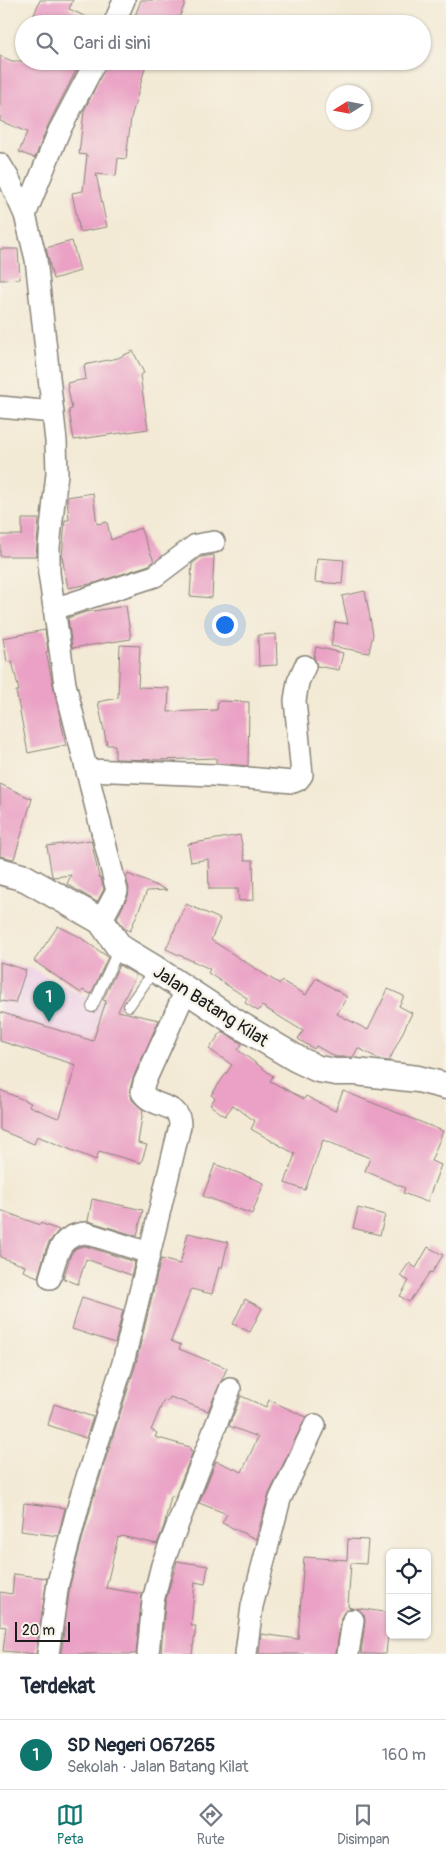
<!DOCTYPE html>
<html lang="id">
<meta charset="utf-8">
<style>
:root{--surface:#fff;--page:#f6f6f7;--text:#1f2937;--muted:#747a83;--line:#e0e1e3;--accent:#0f766e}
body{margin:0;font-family:Pangolin,sans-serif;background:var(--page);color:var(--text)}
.controls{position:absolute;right:15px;bottom:15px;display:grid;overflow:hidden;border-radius:8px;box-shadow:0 1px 4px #0004}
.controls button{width:45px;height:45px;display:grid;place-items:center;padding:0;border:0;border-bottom:1px solid var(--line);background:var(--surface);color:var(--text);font:25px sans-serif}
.compass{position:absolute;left:326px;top:85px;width:45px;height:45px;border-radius:50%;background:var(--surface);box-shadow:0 1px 4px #0004;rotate:259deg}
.scale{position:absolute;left:15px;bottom:12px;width:55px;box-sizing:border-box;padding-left:5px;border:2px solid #1c1c1c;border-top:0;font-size:14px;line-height:18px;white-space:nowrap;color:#1c1c1c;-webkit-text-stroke:4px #f7f3e8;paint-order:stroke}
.you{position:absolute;left:224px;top:624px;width:18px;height:18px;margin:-12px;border:4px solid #fff;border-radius:50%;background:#1a73e8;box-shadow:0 0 0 8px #1a73e833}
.badge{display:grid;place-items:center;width:32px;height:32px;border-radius:50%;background:var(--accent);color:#fff;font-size:16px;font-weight:700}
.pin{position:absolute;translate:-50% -41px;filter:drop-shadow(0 1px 2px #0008)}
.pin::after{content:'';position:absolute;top:26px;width:18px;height:15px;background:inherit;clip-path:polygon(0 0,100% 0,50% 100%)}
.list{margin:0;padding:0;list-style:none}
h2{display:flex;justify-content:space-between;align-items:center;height:65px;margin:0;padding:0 20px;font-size:21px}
h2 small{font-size:16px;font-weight:400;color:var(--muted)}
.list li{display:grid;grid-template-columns:32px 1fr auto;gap:15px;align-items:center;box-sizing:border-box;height:70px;padding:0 20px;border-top:1px solid var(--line)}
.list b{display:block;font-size:19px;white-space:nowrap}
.list p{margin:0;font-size:16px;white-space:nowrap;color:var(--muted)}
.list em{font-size:16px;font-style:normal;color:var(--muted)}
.icon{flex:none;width:28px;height:28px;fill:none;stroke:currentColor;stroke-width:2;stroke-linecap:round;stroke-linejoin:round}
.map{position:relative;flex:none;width:446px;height:1654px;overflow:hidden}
.search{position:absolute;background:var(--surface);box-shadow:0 1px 4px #0004;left:15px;right:15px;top:15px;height:55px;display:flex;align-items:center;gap:12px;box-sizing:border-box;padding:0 18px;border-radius:28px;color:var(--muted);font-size:19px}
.sheet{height:135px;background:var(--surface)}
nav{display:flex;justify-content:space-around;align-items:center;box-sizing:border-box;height:70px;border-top:1px solid var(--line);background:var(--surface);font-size:14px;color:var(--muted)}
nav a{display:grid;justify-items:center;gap:2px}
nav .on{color:var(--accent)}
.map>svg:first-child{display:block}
.built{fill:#eed0e8}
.building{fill:#eaa1c5}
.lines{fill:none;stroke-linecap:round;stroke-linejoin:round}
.service-casing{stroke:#888378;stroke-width:12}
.minor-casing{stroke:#888378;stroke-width:24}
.tertiary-casing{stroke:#888378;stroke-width:29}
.service{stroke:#fff;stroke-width:10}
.minor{stroke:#fff;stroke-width:21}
.tertiary{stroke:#fff;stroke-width:26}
.labels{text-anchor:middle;stroke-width:5;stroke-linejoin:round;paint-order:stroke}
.street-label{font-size:18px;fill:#1c1c1c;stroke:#f7f3e8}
</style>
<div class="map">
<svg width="446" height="1654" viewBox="0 0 446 1654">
<rect width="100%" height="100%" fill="#f7f3e8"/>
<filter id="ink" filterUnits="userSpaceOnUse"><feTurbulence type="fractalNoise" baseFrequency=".02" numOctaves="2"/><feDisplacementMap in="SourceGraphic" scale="10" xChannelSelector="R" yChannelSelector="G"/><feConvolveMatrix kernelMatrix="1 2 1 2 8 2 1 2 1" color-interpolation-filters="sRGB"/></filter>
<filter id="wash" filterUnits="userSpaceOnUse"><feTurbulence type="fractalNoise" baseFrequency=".0096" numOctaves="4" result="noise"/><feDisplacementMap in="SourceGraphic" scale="20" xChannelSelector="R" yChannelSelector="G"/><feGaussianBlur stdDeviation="1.12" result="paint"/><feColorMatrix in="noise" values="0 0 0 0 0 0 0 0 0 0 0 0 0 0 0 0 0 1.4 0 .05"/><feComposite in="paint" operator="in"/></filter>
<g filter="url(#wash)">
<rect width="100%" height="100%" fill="#f3ead5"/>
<!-- built -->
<path class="built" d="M0 961 31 968 80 994 104 1002 83 1071 0 1042Z"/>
<g id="blocks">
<!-- building -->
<path class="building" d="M40 0H73L69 9 102 24H49L33 17Z
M141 0H186L177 24H132Z
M0 56 12 61H81L48 125 35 158 19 152 27 132 0 121Z
M108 61H147L131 118 126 159 118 158 116 176 96 174 107 227 80 232 72 193 83 191 87 155 79 154 84 111Z
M72 241 80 271 53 279 46 248Z
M0 249H18L20 279 0 280Z
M133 351 144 373 140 375 148 429 74 440 69 410 72 409 67 383 86 379 84 365 118 358Z
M93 493 97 524 107 522 111 540 140 528 154 561 149 565 95 583 68 588 62 557 65 520H69L67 497Z
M22 519H39L36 556H0V535H22Z
M214 555 212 598 190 596 192 564 201 557Z
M317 558 344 560 342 584 315 582Z
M365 591 373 634 369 653 331 646 335 622 348 624 342 596Z
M126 606 131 639 72 648 68 618 86 612Z
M45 630 48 651 46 652 66 745 28 753 16 691H19L12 661 7 662 3 638Z
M276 634 277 665 259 666 258 635Z
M120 645 140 646 138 687 169 688 168 712 217 710 218 701 249 702 248 766 216 763V758L159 760 115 759V745H107L98 702 118 698Z
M316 647 343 653 339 670 317 666 314 657Z
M0 784 32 799 14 859 0 856Z
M240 835 245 860H253L254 900 239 901 238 889H209L208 859 191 862 188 844Z
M91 840 99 877 101 878 104 889 97 902 67 884 71 875 54 877 52 876 47 846Z
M128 874 167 890 147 891 130 931 125 929 117 918 128 896 129 888 126 878Z
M186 904 220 919 211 940 280 984 282 981 306 995 316 978 347 997 337 1014 368 1030 388 989 404 996 399 1006 412 1013 389 1061 381 1060 358 1048 353 1057H336L316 1046 314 1049 298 1039 303 1031 262 1006 258 1011 245 1003 247 998 208 973 210 969 166 949Z
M58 926 78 936 108 957 91 994 83 990 81 993 34 961Z
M0 962 26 970 15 1003 0 1001Z
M119 965 136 975 118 1011 159 1020 133 1078 130 1089 132 1100 143 1110 138 1143 147 1145 141 1163 99 1151 96 1160 37 1136 34 1144 0 1130V1090L31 1103 29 1106 58 1118 60 1117 76 1065 0 1041V1012L93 1041 106 1001 103 1000Z
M222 1031 242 1044 238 1050 273 1076 270 1081 304 1099 306 1096 335 1111 343 1091 443 1131 431 1161 441 1165 427 1202 403 1193 405 1188 365 1171 370 1158 323 1140 305 1190 285 1183 295 1154 251 1129 255 1121 233 1105 225 1116 210 1105 215 1098 211 1095 232 1065 209 1049Z
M215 1164 264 1183 252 1214 203 1196Z
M92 1199 143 1210 137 1236 88 1221Z
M358 1208 385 1215 380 1235 353 1228Z
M0 1210 40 1225V1223L59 1230 50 1241 46 1249 38 1277 23 1271 25 1266 0 1257Z
M188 1233 228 1242 222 1268 219 1267 212 1294 191 1289 171 1341 181 1345 179 1349 227 1368 208 1411 170 1397 168 1401 164 1400 151 1430 157 1433 155 1437 190 1447V1450L193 1451 175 1497 171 1496 164 1526 157 1544 121 1536 120 1538 118 1537 106 1588 142 1594 136 1654H61L70 1585 93 1499 135 1367 161 1259 180 1264Z
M85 1246 135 1262 131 1275 86 1259 78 1284 63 1279 71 1254 76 1248Z
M428 1247 443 1255 432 1273 430 1272 409 1302 400 1296 409 1281 400 1276 409 1263 416 1268Z
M82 1297 123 1310 115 1343 72 1329Z
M245 1299 262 1308 250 1332 233 1324Z
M241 1396 266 1407 269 1400 306 1417 269 1494 256 1539 222 1523 227 1514 199 1503 216 1461 242 1472 258 1437 229 1426Z
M54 1404 93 1417 86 1438 48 1425Z
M24 1503 65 1508 58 1536 21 1531Z
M348 1539 368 1540 366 1564 351 1563 348 1607 352 1608 344 1612 341 1618 336 1654H259L261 1634 298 1639 304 1557 347 1560Z
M177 1561 208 1566 205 1584 195 1582 191 1626H196L192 1654H161L165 1603Z
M14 1574 47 1578 36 1654 3 1651 6 1627 0 1626V1592L12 1594Z
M357 1608 390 1613 386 1654H361L365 1621 364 1615Z"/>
</g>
</g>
<g filter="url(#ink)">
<use href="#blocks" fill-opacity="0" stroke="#888378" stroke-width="1"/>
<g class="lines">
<defs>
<path id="service" d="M129 1006 154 970
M92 1007 119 949"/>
<path id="minor" d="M114 24 124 0
M0 164 9 179 25 215 36 259 56 441 57 473 49 547V573L65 684 117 891 101 921
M25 215 59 131 96 61
M0 407 53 412
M54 609 155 576 196 545 214 542
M88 770 213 775 293 782 298 780 302 775 295 700 298 682 305 666
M50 1278C57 1256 58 1235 86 1233L149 1253
M48 1654 58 1583 81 1496 123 1363 180 1126C181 1101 153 1110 142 1092L144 1083 186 990
M148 1654 153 1601 162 1565 230 1389
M246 1654 252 1606 280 1499 315 1425
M348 1654 353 1620"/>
<path id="tertiary" d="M0 871 25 878 101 921 120 948 155 969 235 1022 297 1059 318 1069 336 1072H356L418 1079 446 1086"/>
</defs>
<!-- service casing -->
<use href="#service" class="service-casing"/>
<!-- minor casing -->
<use href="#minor" class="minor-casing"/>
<!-- tertiary casing -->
<use href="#tertiary" class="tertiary-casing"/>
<!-- service -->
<use href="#service" class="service"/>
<!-- minor -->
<use href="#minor" class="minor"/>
<!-- tertiary -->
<use href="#tertiary" class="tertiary"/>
</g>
</g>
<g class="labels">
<!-- street labels -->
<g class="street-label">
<text transform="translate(211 1006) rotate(33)" y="6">Jalan Batang Kilat</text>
</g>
</g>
</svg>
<div class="controls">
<button><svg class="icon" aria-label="locate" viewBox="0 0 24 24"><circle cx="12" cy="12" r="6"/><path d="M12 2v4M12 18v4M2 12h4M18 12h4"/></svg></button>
<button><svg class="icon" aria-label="layers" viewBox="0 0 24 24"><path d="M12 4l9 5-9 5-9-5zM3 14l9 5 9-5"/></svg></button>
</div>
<svg class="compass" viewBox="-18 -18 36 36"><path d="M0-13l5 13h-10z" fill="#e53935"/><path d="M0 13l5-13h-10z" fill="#747a83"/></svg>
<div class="scale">20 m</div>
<div class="you"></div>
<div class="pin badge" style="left:49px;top:1022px">1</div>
<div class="search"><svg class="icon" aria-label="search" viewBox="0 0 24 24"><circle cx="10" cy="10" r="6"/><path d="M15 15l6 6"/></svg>Cari di sini</div>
</div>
<section class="sheet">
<h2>Terdekat<small></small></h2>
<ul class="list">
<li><span class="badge">1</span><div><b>SD Negeri 067265</b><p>Sekolah · Jalan Batang Kilat</p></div><em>160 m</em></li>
</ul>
</section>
<nav>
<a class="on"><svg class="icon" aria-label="map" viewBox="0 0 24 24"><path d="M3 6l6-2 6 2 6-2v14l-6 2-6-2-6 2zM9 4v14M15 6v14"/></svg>Peta</a>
<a><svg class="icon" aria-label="directions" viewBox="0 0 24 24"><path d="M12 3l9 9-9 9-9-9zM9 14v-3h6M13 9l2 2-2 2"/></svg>Rute</a>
<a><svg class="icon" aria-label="saved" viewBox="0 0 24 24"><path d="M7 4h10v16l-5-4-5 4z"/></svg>Disimpan</a>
</nav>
